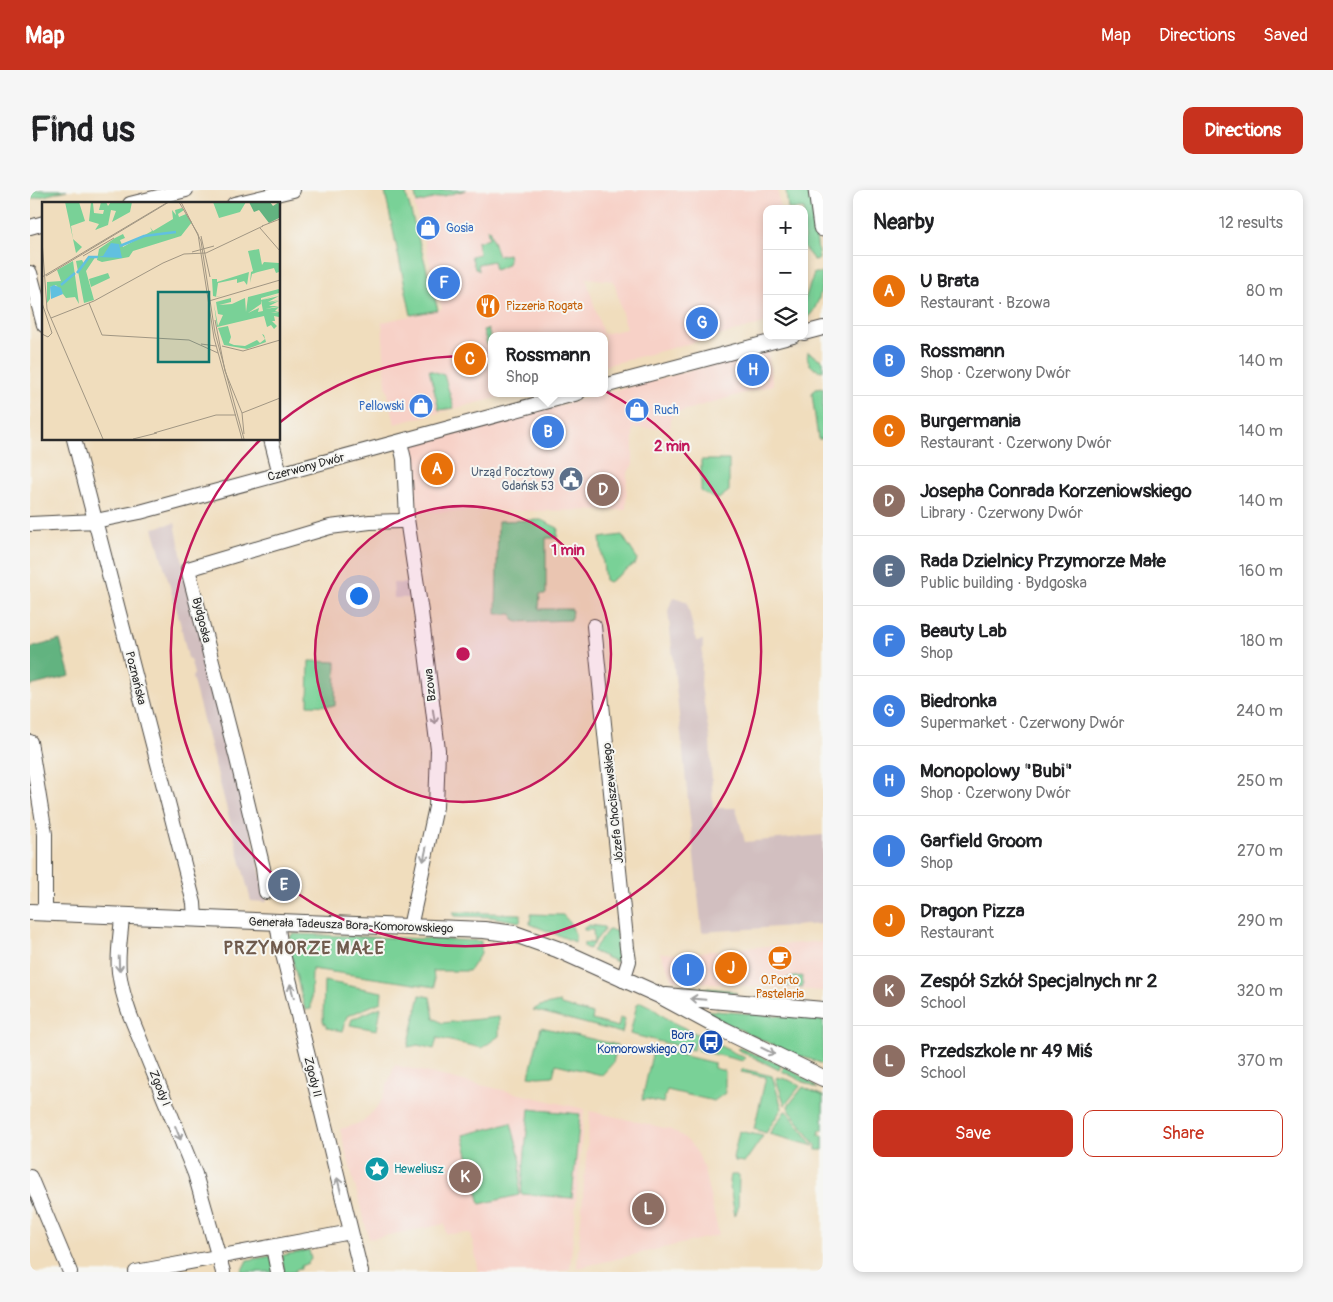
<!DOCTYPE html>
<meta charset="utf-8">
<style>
:root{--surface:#fff;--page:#f6f6f6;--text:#202124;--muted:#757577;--line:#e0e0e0;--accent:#c8321e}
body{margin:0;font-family:Pangolin,sans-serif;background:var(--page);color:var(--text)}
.controls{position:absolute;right:15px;top:15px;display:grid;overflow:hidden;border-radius:10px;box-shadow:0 2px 8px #0003}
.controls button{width:45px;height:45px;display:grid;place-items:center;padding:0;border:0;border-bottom:1px solid var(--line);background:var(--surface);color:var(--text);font:25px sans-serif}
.you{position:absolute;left:328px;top:405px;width:18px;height:18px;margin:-12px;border:4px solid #fff;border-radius:50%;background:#1a73e8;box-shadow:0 0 0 8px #1a73e833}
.badge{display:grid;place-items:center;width:32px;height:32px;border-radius:50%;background:var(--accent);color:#fff;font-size:16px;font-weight:700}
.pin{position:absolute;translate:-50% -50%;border:2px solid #fff;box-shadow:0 1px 5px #0006}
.popup{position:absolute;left:458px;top:142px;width:120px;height:65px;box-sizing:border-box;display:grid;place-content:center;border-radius:10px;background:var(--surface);filter:drop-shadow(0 1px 4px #0005);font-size:16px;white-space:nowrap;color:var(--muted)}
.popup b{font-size:19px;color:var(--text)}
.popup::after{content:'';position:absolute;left:50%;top:100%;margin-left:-10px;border:10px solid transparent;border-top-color:var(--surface)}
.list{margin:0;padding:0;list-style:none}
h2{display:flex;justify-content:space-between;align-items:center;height:65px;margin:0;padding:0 20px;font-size:21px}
h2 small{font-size:16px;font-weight:400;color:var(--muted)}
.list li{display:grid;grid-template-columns:32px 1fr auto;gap:15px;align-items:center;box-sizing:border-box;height:70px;padding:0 20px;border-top:1px solid var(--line)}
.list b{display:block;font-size:19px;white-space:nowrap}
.list p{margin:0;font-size:16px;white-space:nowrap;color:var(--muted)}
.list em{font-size:16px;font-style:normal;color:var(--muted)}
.actions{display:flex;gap:10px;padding:15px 20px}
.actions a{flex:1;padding:11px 0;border:1px solid var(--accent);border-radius:10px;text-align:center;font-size:18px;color:var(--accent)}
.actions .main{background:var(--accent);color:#fff}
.icon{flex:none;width:28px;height:28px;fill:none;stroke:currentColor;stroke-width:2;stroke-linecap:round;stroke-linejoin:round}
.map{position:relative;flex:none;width:793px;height:1082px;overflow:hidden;border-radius:10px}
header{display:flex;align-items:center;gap:30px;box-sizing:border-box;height:70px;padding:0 25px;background:var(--accent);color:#fff}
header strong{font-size:24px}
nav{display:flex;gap:28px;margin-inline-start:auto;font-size:18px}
.intro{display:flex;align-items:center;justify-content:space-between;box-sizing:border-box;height:120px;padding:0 30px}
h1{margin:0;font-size:35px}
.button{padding:12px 22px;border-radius:10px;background:var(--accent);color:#fff;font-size:18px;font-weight:700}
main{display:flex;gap:30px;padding:0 30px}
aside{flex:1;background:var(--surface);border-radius:10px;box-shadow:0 2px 8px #0003}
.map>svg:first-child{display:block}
.built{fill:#f7d1c7;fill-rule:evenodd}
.industrial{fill:#d2bfc0}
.green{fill:#79d197;stroke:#527e61}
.forest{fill:#62b380;stroke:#466f56}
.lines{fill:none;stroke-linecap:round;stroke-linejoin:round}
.minor-casing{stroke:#494641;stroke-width:16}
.tertiary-casing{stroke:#494641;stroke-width:18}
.secondary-casing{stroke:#494641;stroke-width:21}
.minor{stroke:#fff;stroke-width:14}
.tertiary{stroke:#fff;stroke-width:16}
.secondary{stroke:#fff;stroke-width:19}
.oneway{stroke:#a0a0a0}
.ring{fill:none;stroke:#c2185b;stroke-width:2.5}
.labels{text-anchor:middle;stroke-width:4;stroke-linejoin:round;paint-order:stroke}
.shop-label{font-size:12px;fill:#366cbe;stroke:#f6f6f2;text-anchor:start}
.food-label{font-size:12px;fill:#c56008;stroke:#f6f6f2;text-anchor:start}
.street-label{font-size:12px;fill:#2b2b2b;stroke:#f6f6f2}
.service-label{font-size:12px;fill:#4e5e75;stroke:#f6f6f2;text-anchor:end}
.transit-label{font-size:12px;fill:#164399;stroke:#f6f6f2;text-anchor:end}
.culture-label{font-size:12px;fill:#0d838f;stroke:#f6f6f2;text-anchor:start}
.district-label{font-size:18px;font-weight:bold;letter-spacing:1px;fill:#6f5a4c;stroke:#f6f6f2}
.inset-river{fill:none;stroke:#61c0e0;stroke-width:2.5}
.inset-road{fill:none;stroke:#a19683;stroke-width:1}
.view{fill:#0f766e;fill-opacity:0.15;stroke:#0f766e;stroke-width:2.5}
.inset-edge{fill:none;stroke:#2b2b2b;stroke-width:2.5}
.centre{fill:#c2185b;stroke:#f6f6f2;stroke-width:2.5}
.ring-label{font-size:15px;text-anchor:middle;font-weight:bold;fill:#c2185b;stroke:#f6f6f2;stroke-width:4;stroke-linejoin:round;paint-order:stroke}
</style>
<header>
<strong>Map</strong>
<nav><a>Map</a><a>Directions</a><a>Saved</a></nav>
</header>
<div class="intro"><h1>Find us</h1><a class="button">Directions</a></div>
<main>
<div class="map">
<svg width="793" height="1082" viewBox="0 0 793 1082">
<rect width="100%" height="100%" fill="#f6f6f2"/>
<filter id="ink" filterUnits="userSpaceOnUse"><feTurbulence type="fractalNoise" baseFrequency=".02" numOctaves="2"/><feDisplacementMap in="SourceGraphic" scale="10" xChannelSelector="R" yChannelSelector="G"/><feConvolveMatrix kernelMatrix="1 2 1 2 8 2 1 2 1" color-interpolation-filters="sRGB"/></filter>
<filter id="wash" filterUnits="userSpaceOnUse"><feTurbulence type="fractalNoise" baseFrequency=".0096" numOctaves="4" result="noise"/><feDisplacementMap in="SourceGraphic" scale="20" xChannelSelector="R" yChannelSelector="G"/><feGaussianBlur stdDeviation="1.12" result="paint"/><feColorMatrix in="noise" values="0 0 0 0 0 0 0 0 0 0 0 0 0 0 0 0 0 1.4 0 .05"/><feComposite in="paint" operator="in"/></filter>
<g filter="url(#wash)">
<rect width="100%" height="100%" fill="#f0ddbd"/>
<!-- built -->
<path class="built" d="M436 0H748L750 19H737V133L574 176V146H462V203H485L365 234 356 195 352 132 412 119 384 14ZM556 88 584 91 596 139 573 144Z
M737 160 743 195 642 224 640 238H603V274L597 284 596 320 384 322 380 255Z
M793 751V801L643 790 630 763 648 764Z
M365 875 554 919 540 1079 527 1082H449L441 1043 416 1044 415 1034 339 1049 310 939 333 932 350 914Z
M560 921 639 939 651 945 661 954 668 964 673 976 689 1045 547 1078Z"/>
<!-- industrial -->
<path class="industrial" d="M145 333 154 379 212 602 237 712 221 711 162 487 164 484 161 472 158 468 149 428 123 338Z
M363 393H378L379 408H364Z
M645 407 657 412 666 451 673 450 671 496 680 550 683 618H706L715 652 793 645V734L672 742 638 421 641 412Z"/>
<!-- green -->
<path class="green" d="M0 0H37L2 9 0 6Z
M364 0H375L408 120 381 125 355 2Z
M384 0H436L387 13Z
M756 0H780L789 69 784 70 774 58V19H758Z
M457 39H459L468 66 478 64 479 71 477 75 465 80 463 71 448 74 449 81 445 78 441 66 449 64 447 52 459 48Z
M784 83H792C793 98 788 122 774 130V112Z
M458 139 462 154V171L453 140Z
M778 162 793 171V181C783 180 775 173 778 162Z
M399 180 414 185 424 218 409 220Z
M793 198V249H788L782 204 785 199Z
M671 270H699V301L687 310 671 301Z
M511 330 528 338 527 348H516V404H510L509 419H542L541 430 487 432 483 430 482 424H466L468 331Z
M592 345 607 368 606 373 579 392 575 390 570 348Z
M279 471 306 472 305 516 278 515Z
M423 722 491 724 490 732 461 727 425 726Z
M501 724 533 725C541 733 546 741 545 752L500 734Z
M559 735 574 737V740L559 759 554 757V753H564L563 740H554V738Z
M578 740 586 741 589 767V771L587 772 562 761Z
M262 744 451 751V763L439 781H403L405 797 282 779 281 819 275 820 258 752Z
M772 786 773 797 757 796V788Z
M294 791 352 802 351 812 317 826 312 841 297 838 293 831Z
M621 793 699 800 707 803C678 807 649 802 621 793Z
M390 805 400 807 404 828 412 833 469 827V846L452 858 407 848 404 859 388 855 378 857Z
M530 812 531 815 563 824 562 830 588 837 590 828 595 829 592 843 503 820 510 816Z
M611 812 621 817 640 831 669 845 663 860 600 844 607 814Z
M351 817 347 840 320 835 322 829Z
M672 820 793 829V874L754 860 672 822Z
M511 837 587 855 583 873 572 885 526 874 523 886 508 887 499 886Z
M671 850 683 855 684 853 715 868 713 871 667 860Z
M710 858 751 875 749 880 707 859Z
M623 860 630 861 631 860 684 873V878L695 881V903L684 911 637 900 633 913 616 909 612 910Z
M754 876 781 892 788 899 752 881Z
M713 879 742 886 752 918 736 943 724 939 736 887 711 882Z
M747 887 759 890 770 896 755 915 746 889Z
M773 897 793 906V940H790L789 945 793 946V960H786V955L760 921 758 916Z
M499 919 550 924 542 1008 491 1004Z
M755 921 758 922 784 956 739 944Z
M481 933 491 971 489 1005 450 1014 433 945Z
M709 941 733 946 715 972 705 971 703 968Z
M700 985H709L708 1018 705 1026 699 991Z
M279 1060 281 1069 278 1073 271 1076V1079L265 1080V1082H254L252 1066 254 1065Z
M241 1066 245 1082H211L217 1070Z"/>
<!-- forest -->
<path class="forest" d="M30 450 40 486 0 496V458Z"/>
</g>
<g filter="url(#ink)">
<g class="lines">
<defs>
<path id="minor" d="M100 14 156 0
M204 14 263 0
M0 37 14 33
M0 83 14 135
M774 143 793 138
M574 196 763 146
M44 249 164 713 165 729
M241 249 250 284
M370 252 374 269 377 329 391 422 408 560 406 617 380 737
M0 334 65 331 110 322 548 203
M564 436 597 758 599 771 593 790
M0 552 15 644V723
M236 702 233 678 207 569 158 379 300 337 340 332 370 331 377 329
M92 726C91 745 87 763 89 782 91 797 95 811 100 825L165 984 193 1082
M247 732 250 752 331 1082
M0 987 40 1082
M243 1057 248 1082
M106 1082 321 1042"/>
<path id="tertiary" d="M0 722 454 740 485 744 527 759 629 805 694 840 793 888
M636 806 793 820"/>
<path id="secondary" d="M788 0 793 37"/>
</defs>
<!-- minor casing -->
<use href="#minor" class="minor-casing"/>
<!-- tertiary casing -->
<use href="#tertiary" class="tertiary-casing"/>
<!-- secondary casing -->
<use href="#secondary" class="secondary-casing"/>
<!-- minor -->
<use href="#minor" class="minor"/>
<!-- tertiary -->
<use href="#tertiary" class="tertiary"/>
<!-- secondary -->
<use href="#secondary" class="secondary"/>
</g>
<!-- one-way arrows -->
<defs><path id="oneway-shaft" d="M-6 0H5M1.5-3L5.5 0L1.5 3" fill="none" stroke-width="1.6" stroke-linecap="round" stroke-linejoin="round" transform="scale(1.25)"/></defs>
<g class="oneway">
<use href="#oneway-shaft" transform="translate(404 527) rotate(81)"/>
<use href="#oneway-shaft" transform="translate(395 664) rotate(102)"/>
<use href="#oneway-shaft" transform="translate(89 774) rotate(88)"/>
<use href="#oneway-shaft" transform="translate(262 801) rotate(-104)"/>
<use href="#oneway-shaft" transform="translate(668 809) rotate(-175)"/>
<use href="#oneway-shaft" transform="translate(738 861) rotate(26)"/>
<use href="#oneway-shaft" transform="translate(148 943) rotate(68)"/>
<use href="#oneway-shaft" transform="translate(309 995) rotate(-104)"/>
</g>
</g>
<!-- distance rings -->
<circle cx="433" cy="464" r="148" fill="#c2185b" fill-opacity=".12"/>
<g class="ring">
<circle cx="433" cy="464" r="148"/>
<path d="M249 233A295 295 0 1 1 230 250"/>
</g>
<!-- icons -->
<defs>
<symbol id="shop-disc" viewBox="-11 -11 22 22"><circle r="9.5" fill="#3f7fe0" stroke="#f6f6f2"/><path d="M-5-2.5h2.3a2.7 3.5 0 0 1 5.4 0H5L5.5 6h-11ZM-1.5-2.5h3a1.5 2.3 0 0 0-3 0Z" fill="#fff"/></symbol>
<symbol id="restaurant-disc" viewBox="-11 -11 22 22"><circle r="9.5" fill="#e8710a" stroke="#f6f6f2"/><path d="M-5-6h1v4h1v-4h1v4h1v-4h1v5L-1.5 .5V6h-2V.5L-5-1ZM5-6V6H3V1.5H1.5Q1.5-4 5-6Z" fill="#fff"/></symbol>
<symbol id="civic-disc" viewBox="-11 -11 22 22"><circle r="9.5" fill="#5c6f8a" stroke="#f6f6f2"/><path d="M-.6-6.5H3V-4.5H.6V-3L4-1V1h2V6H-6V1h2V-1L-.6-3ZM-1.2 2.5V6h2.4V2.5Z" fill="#fff"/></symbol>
<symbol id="cafe-disc" viewBox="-11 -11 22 22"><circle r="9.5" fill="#e8710a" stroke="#f6f6f2"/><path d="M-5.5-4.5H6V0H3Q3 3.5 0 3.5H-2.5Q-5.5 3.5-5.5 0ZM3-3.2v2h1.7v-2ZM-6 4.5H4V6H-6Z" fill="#fff"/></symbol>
<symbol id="bus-disc" viewBox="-11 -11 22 22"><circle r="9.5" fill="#1a4fb4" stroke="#f6f6f2"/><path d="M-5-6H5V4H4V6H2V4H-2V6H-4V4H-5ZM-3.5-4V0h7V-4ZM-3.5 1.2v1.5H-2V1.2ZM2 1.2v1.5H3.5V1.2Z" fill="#fff"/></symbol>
<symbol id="sight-disc" viewBox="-11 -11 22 22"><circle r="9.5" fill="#0f9aa8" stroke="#f6f6f2"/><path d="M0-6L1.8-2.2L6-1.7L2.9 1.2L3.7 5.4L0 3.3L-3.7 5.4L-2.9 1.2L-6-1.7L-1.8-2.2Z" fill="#fff"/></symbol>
</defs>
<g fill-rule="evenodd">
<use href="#shop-disc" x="384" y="24" width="28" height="28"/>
<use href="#restaurant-disc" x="444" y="102" width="28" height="28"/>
<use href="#shop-disc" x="377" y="202" width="28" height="28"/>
<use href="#shop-disc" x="593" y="206" width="28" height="28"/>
<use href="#civic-disc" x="527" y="275" width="28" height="28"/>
<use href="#cafe-disc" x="736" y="754" width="28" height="28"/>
<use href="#bus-disc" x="667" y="838" width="28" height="28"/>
<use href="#sight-disc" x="333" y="965" width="28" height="28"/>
</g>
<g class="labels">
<!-- shop labels -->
<g class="shop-label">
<text x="416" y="42">Gosia</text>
<text x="374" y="220" text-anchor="end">Pellowski</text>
<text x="624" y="224">Ruch</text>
</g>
<!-- food labels -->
<g class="food-label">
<text x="476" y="120">Pizzeria Rogata</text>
<text x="750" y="794" text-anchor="middle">O.Porto<tspan x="750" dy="14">Pastelaria</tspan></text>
</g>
<!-- street labels -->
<g class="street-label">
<text transform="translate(276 277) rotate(-15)" y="4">Czerwony Dwór</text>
<text transform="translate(172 430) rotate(76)" y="4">Bydgoska</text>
<text transform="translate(106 488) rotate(76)" y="4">Poznańska</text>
<text transform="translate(400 495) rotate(-96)" y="4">Bzowa</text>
<text transform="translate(583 613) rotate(-96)" y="4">Józefa Chociszewskiego</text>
<text transform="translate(321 735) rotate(2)" y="4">Generała Tadeusza Bora-Komorowskiego</text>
<text transform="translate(283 887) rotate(76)" y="4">Zgody II</text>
<text transform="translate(130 898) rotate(68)" y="4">Zgody I</text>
</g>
<!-- service labels -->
<g class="service-label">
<text x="524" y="286">Urząd Pocztowy<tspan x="524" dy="14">Gdańsk 53</tspan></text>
</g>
<!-- transit labels -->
<g class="transit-label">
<text x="664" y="849">Bora<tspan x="664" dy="14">Komorowskiego 07</tspan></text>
</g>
<!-- culture labels -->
<g class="culture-label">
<text x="364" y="983">Heweliusz</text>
</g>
<!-- district labels -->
<g class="district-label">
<text x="274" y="764">PRZYMORZE MAŁE</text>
</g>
</g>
<!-- overview -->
<g transform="translate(12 12)">
<rect width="238" height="238" fill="#f0ddbd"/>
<path d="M23 0H37L43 19 29 24 31 37 40 45 34 51ZM49 0 54 1H51L52 11 61 12 62 8H57L59 0H64L66 4 69 0H90L88 10 70 20 74 9 69 8 66 23 53 28 57 22 47 19ZM171 0H204L198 10 177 16ZM140 6 142 8 136 12 137 15 144 12 150 20 139 34 91 49 87 55 60 60 55 58 57 47 73 36 81 32 83 36 78 38 81 45 110 29 108 25 111 29 131 17 130 8 134 13 133 8ZM217 47 220 63 222 60 237 61V70L234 71 232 66 216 70 210 72 208 81 209 70 211 69 206 49ZM54 54 44 69 52 98 42 101 34 59 40 58 42 62 47 55ZM31 59 37 102 33 95 24 96 14 83 8 85V97L5 101V80L19 79 15 68ZM207 70 205 83 202 79 195 81V77L176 81 174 95 181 93 175 95 171 94 170 77H175V80ZM66 71 68 76 49 85 47 77ZM237 87V91L219 96V102L206 111 217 106 216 110 221 109 219 98 237 92 220 98 237 94 226 100 237 98 227 101 237 99 227 104H237L223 107 237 105 233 109H237L229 111 237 110V115L232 114 233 119H230L235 124 232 127 229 123 225 125 222 114 175 125 172 102 176 124 181 113 176 112 174 100 189 96V100L177 103 190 102 203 96 204 110 206 95ZM186 124 189 135 187 141 192 143 203 144 215 138 218 141 223 137 220 132 222 133 224 140 205 147 182 143 176 126Z" fill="#79d197"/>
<path d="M207 0H228L231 4 237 0V16L227 21 217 8 212 10Z" fill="#62b380"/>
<path d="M69 41 77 42 80 56 55 55 61 54ZM12 83 19 86 21 92 9 97 8 85Z" fill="#61c0e0"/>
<path class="inset-river" d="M78 44 102 34 134 30M35 71 47 55H56M19 83 33 71"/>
<path class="inset-road" d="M137 0 156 32 172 136 200 237M139 0 159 39 173 131 202 237M220 24 238 17M218 26 238 49M159 34 168 75M0 38 5 107 61 237M150 50 172 44M41 54 72 36M4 74 127 0M0 75 126 0M167 99 238 78M0 101 10 131 6 135 0 132M47 101 60 133 147 138 176 151M9 116 52 99 121 61 142 52 164 51 221 24M173 118 183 169 200 211 202 232M159 142 174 144M180 144 201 149 238 138M200 211 238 196M112 231 174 213H194M91 237 115 231"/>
<path class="view" d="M116 90H167V160H116Z"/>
<rect width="238" height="238" class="inset-edge"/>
</g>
<circle cx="433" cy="464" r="8" class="centre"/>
<g class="ring-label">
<text x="642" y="261">2 min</text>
<text x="538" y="365">1 min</text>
</g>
</svg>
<div class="controls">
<button>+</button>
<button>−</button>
<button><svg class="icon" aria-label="layers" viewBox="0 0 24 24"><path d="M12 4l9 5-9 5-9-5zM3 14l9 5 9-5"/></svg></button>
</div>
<div class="you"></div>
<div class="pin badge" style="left:407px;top:279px;background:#e8710a">A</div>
<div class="pin badge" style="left:518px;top:242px;background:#3f7fe0">B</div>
<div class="popup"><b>Rossmann</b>Shop</div>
<div class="pin badge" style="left:440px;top:169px;background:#e8710a">C</div>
<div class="pin badge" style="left:573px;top:300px;background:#8d6e63">D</div>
<div class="pin badge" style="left:254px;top:695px;background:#5c6f8a">E</div>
<div class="pin badge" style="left:414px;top:93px;background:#3f7fe0">F</div>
<div class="pin badge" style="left:672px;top:133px;background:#3f7fe0">G</div>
<div class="pin badge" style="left:723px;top:180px;background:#3f7fe0">H</div>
<div class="pin badge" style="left:658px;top:780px;background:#3f7fe0">I</div>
<div class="pin badge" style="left:701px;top:778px;background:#e8710a">J</div>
<div class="pin badge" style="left:435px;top:987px;background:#8d6e63">K</div>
<div class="pin badge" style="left:618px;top:1019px;background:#8d6e63">L</div>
</div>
<aside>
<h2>Nearby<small>12 results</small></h2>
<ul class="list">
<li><span class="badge" style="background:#e8710a">A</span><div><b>U Brata</b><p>Restaurant · Bzowa</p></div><em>80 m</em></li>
<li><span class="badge" style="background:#3f7fe0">B</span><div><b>Rossmann</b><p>Shop · Czerwony Dwór</p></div><em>140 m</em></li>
<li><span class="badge" style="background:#e8710a">C</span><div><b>Burgermania</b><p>Restaurant · Czerwony Dwór</p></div><em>140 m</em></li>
<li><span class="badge" style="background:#8d6e63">D</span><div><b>Josepha Conrada Korzeniowskiego</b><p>Library · Czerwony Dwór</p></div><em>140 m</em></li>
<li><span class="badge" style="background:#5c6f8a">E</span><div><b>Rada Dzielnicy Przymorze Małe</b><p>Public building · Bydgoska</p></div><em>160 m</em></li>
<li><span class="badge" style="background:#3f7fe0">F</span><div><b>Beauty Lab</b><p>Shop</p></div><em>180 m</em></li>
<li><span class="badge" style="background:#3f7fe0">G</span><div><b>Biedronka</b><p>Supermarket · Czerwony Dwór</p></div><em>240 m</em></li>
<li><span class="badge" style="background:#3f7fe0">H</span><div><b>Monopolowy &quot;Bubi&quot;</b><p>Shop · Czerwony Dwór</p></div><em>250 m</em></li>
<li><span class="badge" style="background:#3f7fe0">I</span><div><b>Garfield Groom</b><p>Shop</p></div><em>270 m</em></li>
<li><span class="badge" style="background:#e8710a">J</span><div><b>Dragon Pizza</b><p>Restaurant</p></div><em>290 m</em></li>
<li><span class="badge" style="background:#8d6e63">K</span><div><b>Zespół Szkół Specjalnych nr 2</b><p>School</p></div><em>320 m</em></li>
<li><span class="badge" style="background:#8d6e63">L</span><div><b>Przedszkole nr 49 Miś</b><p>School</p></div><em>370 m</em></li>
</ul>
<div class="actions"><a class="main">Save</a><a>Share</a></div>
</aside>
</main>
